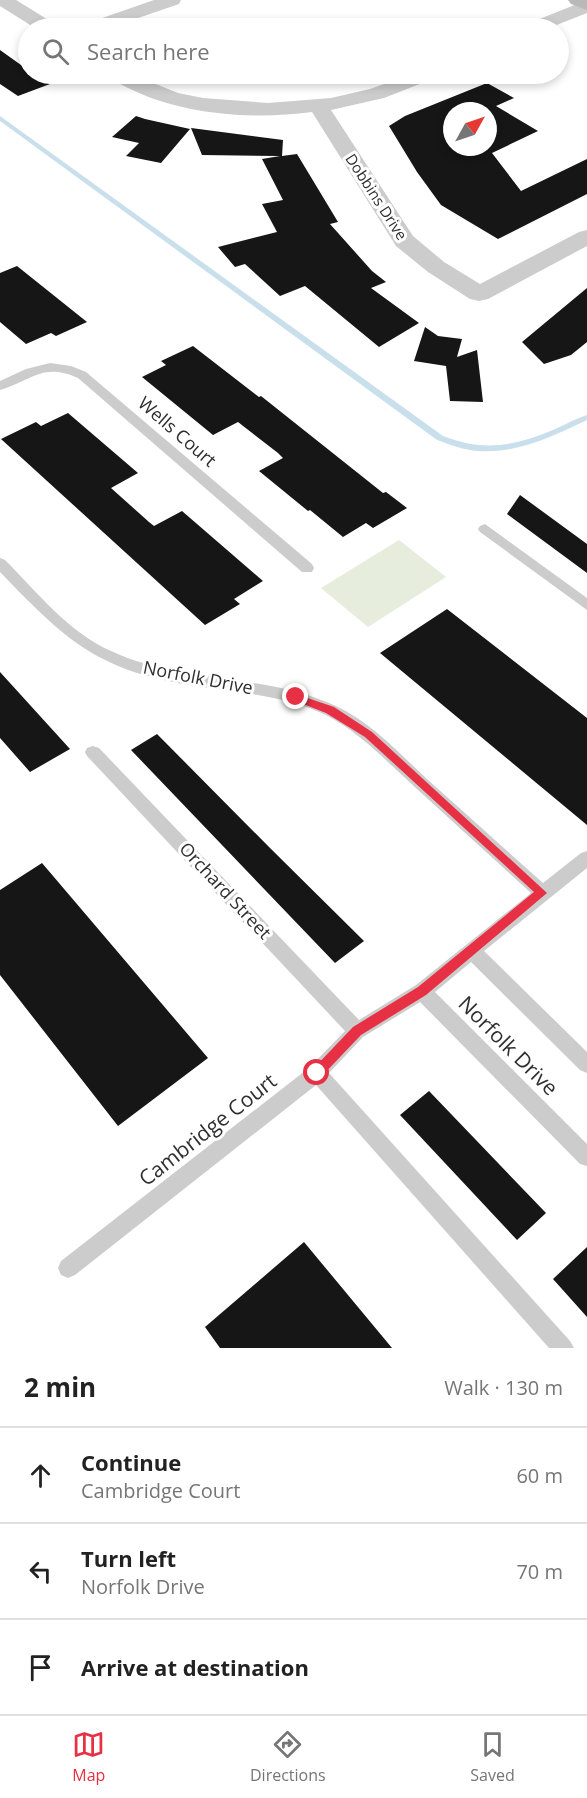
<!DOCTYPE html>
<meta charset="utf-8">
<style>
:root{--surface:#fff;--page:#f6f6f6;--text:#222;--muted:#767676;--line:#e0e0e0;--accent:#e73043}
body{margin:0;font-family:"Open Sans",sans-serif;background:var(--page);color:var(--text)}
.compass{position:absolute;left:443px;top:102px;width:54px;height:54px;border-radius:50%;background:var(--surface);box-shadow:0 3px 9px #0003;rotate:50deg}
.stop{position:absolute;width:18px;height:18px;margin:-14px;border:4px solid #e73043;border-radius:50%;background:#fff}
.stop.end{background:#e73043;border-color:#fff;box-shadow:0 2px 6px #0008}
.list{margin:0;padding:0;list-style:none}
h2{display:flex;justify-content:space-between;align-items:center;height:78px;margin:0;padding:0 24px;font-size:26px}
h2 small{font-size:20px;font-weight:400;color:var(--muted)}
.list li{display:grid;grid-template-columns:39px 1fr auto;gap:18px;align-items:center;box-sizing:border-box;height:96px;padding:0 24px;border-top:2px solid var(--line)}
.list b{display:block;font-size:22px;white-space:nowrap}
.list p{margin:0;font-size:20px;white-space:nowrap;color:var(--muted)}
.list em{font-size:20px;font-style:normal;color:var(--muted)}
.icon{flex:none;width:33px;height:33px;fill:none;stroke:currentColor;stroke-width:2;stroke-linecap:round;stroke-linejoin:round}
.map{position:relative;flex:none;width:587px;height:1348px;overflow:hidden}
.search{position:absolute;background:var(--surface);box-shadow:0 3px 9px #0003;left:18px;right:18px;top:18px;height:66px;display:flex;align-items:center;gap:15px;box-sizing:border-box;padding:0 21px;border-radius:33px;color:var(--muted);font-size:22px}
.sheet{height:366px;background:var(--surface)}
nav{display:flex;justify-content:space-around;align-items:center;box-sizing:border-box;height:84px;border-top:2px solid var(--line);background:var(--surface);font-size:16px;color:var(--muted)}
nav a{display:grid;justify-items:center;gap:3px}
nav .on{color:var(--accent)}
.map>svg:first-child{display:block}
.green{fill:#e6eddd}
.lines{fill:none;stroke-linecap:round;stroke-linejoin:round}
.stream{fill:#c9e0ec;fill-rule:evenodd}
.building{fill:#161616;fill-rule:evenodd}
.service{fill:#ccc;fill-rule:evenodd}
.minor{fill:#ccc;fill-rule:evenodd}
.secondary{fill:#b9b9b9;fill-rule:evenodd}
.route{fill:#e73043}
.labels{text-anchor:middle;stroke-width:6;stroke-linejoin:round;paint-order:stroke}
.far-street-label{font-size:15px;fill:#2f2f2f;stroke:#fff}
.street-label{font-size:18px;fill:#2f2f2f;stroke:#fff}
.near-street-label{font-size:21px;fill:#2f2f2f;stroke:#fff}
</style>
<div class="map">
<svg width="587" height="1348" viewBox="0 0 587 1348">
<rect width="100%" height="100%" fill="#fff"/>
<!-- green -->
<path class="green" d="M399 540 446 577 368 627 321 588Z"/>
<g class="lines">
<!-- stream -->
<path class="stream" d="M0 116 443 436C482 451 510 447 548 432 561 427 574 419 587 415V420C553 436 517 454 478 451 464 450 451 445 437 440L0 121Z"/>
</g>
<!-- building -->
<path class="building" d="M0 50 28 70V74H34L50 84 18 96 0 84Z
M487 83 514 98 496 106 538 131 492 153 521 191 587 159V194L498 239 441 205 417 172 389 126 405 116ZM452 111H488V147H452Z
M136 116 145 119 190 129 161 163 126 156 139 143 112 137Z
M191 128 283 140 282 156 297 154 338 222 330 224 372 271 386 282 371 288 419 323 379 347 305 286 280 296 245 264 235 267 218 247 277 232 262 204 283 200 262 159 280 156 202 155Z
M17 266 87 322 56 336 51 333 26 344 0 322V273Z
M587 288V342L571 355 544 364 522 342Z
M425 327 438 336 462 339 457 357 477 350 483 402 450 401 446 366 414 361Z
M193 346 259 397 261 396 383 493 386 492 407 508 373 528 366 523 343 537 310 510 308 511 259 471 283 458 278 453 238 422 213 435 142 377 166 365 161 361Z
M68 413 138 473 111 488 149 522 154 526 182 511 263 581 234 599 240 604 205 625 1 439 36 422 41 426Z
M520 495 587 544V573L507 514Z
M447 609 587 718V825L380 653Z
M0 672 70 749 30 772 0 738Z
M157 734 269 847 364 941 335 963 131 750Z
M42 863 208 1058 118 1126 0 975V890Z
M429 1091 546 1213 517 1240 400 1115Z
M304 1242 392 1348H220L205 1327Z
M587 1247V1317L553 1279Z"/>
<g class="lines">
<!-- service -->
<path class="service" d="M50 363 71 366 86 372 312 564 314 568 312 572H302L78 378C42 362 32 381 0 390V381L26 369Z
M485 524 587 598V610L480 532 478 529 480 526Z
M0 558 5 560C37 592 68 632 111 651 182 684 265 673 336 706 372 723 399 753 428 780 466 814 505 849 543 883L581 853 587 851V868L484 951 587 1052V1073L580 1070 471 962 435 992 587 1144V1166L580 1164 420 1002 363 1037 329 1073 570 1341 574 1348H549L316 1085 75 1275 68 1278 61 1275 58 1268 61 1261 310 1067 345 1031 87 756 85 752 87 748 93 746 99 748 359 1020 416 985 531 893C493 858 455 824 417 789 388 763 361 733 326 715 283 695 235 692 189 685 94 669 64 638 0 572Z"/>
<!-- minor -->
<path class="minor" d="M0 0H16L55 24 58 28H35L0 6Z
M154 0H181L179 4 109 28H82L85 24Z
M587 0V13L549 28H524L527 24Z
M107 74H131L178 93 203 98 268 103 331 98 370 89 412 74H438L435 78 384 98 331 110 413 236 444 262 480 284 579 232 587 230V246L488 299 479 301 470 299 428 272 396 246 312 112C251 120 181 115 126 87 119 83 111 80 107 74Z"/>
<!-- secondary -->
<path class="secondary" d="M568 0H587V10L571 4Z"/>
</g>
<!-- route -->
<path class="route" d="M296 694 334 707 372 732 547 893 426 995 361 1035 321 1077 317 1079 313 1077V1069L353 1027 418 987 534 892 365 737 326 713 293 700 291 697Z"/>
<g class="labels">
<!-- far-street labels -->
<g class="far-street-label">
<text transform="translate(376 197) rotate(57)" y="5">Dobbins Drive</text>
</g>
<!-- street labels -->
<g class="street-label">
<text transform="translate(177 432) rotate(41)" y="6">Wells Court</text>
<text transform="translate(198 678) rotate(11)" y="6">Norfolk Drive</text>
<text transform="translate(225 891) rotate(47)" y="6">Orchard Street</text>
</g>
<!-- near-street labels -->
<g class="near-street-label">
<text transform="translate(508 1046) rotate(45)" y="7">Norfolk Drive</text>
<text transform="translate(208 1130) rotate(-38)" y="7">Cambridge Court</text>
</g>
</g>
</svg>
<svg class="compass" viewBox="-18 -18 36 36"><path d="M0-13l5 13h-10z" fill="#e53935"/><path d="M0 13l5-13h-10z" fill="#767676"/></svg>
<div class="stop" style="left:317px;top:1073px"></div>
<div class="stop end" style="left:296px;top:697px"></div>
<div class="search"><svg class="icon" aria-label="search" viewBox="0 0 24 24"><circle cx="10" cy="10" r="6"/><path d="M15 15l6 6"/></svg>Search here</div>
</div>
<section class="sheet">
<h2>2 min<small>Walk · 130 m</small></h2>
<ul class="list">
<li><svg class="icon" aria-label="ahead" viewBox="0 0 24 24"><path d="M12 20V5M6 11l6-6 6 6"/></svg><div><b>Continue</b><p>Cambridge Court</p></div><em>60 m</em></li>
<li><svg class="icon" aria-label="left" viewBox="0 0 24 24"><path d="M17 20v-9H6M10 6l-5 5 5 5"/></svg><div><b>Turn left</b><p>Norfolk Drive</p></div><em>70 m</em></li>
<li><svg class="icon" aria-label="arrive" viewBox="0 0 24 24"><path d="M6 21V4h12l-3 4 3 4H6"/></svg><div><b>Arrive at destination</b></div></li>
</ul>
</section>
<nav>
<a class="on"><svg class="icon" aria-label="map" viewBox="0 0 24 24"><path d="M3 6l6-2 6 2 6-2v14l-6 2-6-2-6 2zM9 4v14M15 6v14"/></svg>Map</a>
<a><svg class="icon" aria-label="directions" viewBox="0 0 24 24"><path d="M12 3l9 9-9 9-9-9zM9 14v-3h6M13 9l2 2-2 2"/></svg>Directions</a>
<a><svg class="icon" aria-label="saved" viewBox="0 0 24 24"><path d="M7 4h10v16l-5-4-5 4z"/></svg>Saved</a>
</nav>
